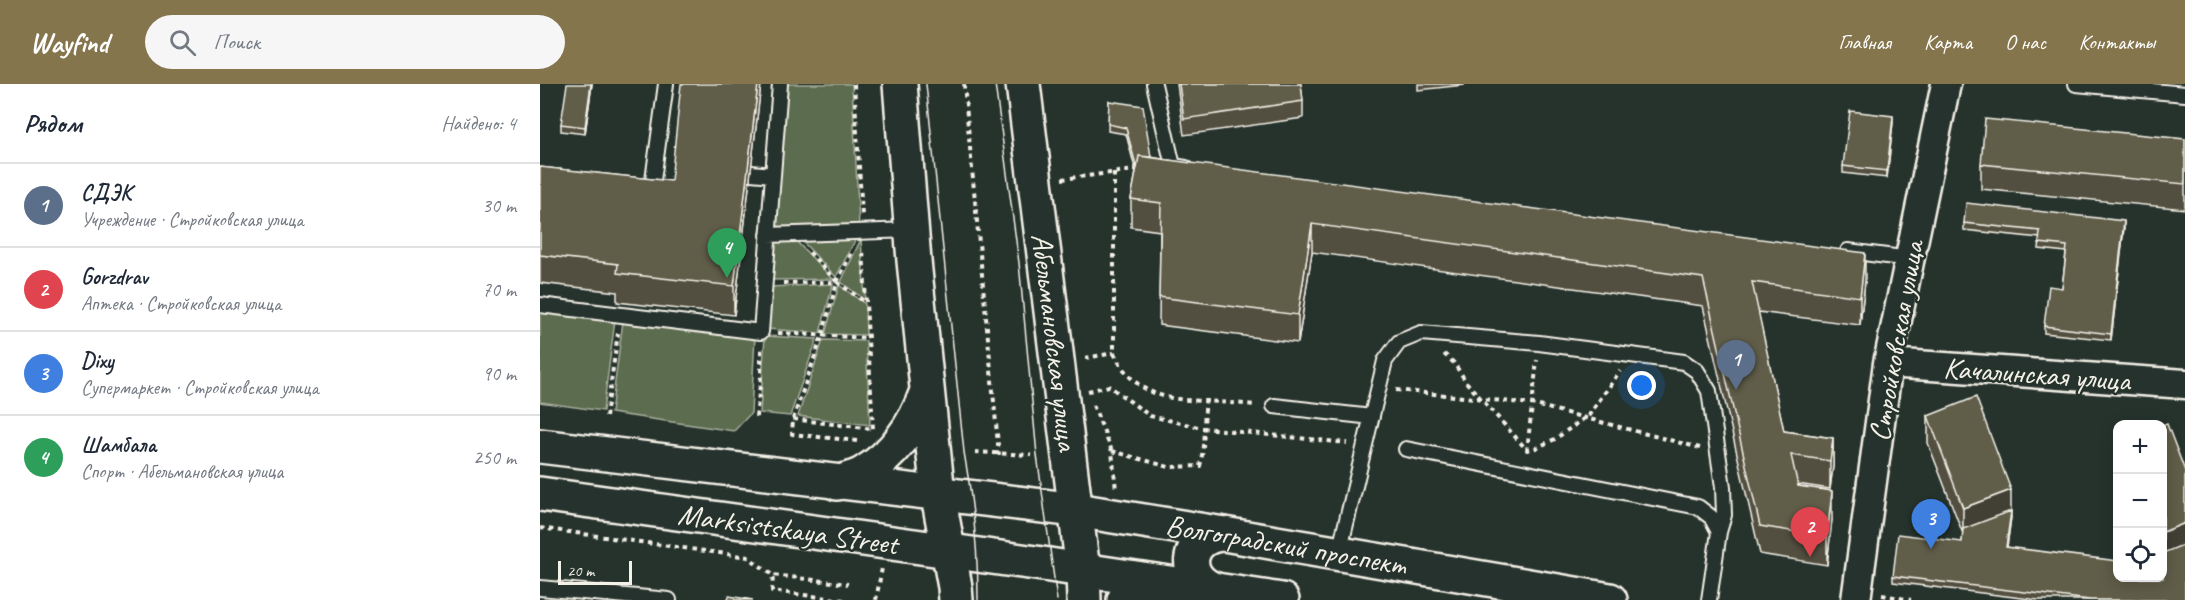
<!DOCTYPE html>
<html lang="ru">
<meta charset="utf-8">
<style>
:root{--surface:#fff;--page:#f6f6f7;--text:#1f2937;--muted:#747a83;--line:#e0e1e3;--accent:#84754c}
body{margin:0;font-family:Caveat,sans-serif;background:var(--page);color:var(--text)}
.controls{position:absolute;right:18px;bottom:18px;display:grid;overflow:hidden;border-radius:12px;box-shadow:0 3px 15px #0003}
.controls button{width:54px;height:54px;display:grid;place-items:center;padding:0;border:0;border-bottom:2px solid var(--line);background:var(--surface);color:var(--text);font:30px sans-serif}
.scale{position:absolute;left:18px;bottom:15px;width:74px;box-sizing:border-box;padding-left:6px;border:3px solid #f4f1e8;border-top:0;font-size:16px;line-height:21px;white-space:nowrap;color:#f4f1e8;-webkit-text-stroke:4px #26332d;paint-order:stroke}
.you{position:absolute;left:1102px;top:302px;width:21px;height:21px;margin:-15px;border:4px solid #fff;border-radius:50%;background:#1a73e8;box-shadow:0 0 0 9px #1a73e833}
.badge{display:grid;place-items:center;width:39px;height:39px;border-radius:50%;background:var(--accent);color:#fff;font-size:20px;font-weight:700}
.pin{position:absolute;translate:-50% -50px;filter:drop-shadow(0 2px 3px #0008)}
.pin::after{content:'';position:absolute;top:32px;width:21px;height:18px;background:inherit;clip-path:polygon(0 0,100% 0,50% 100%)}
.list{margin:0;padding:0;list-style:none}
h2{display:flex;justify-content:space-between;align-items:center;height:78px;margin:0;padding:0 24px;font-size:26px}
h2 small{font-size:20px;font-weight:400;color:var(--muted)}
.list li{display:grid;grid-template-columns:39px 1fr auto;gap:18px;align-items:center;box-sizing:border-box;height:84px;padding:0 24px;border-top:2px solid var(--line)}
.list b{display:block;font-size:22px;white-space:nowrap}
.list p{margin:0;font-size:20px;white-space:nowrap;color:var(--muted)}
.list em{font-size:20px;font-style:normal;color:var(--muted)}
.icon{flex:none;width:33px;height:33px;fill:none;stroke:currentColor;stroke-width:2;stroke-linecap:round;stroke-linejoin:round}
.map{position:relative;flex:none;width:1645px;height:516px;overflow:hidden}
header{display:flex;align-items:center;gap:36px;box-sizing:border-box;height:84px;padding:0 30px;background:var(--accent);color:#fff}
header strong{font-size:28px}
nav{display:flex;gap:33px;margin-inline-start:auto;font-size:21px}
.search{width:420px;height:54px;background:var(--page);display:flex;align-items:center;gap:15px;box-sizing:border-box;padding:0 21px;border-radius:33px;color:var(--muted);font-size:22px}
main{display:flex}
aside{flex:1;background:var(--surface)}
.map>svg:first-child{display:block}
.green{fill:#5c6c4f;stroke:#a8ae9c;stroke-width:1.5}
.lines{fill:none;stroke-linecap:round;stroke-linejoin:round}
.service-casing{stroke:#f4f1e8;stroke-width:18}
.minor-casing{stroke:#f4f1e8;stroke-width:33}
.secondary-casing{stroke:#f4f1e8;stroke-width:38}
.primary-casing{stroke:#f4f1e8;stroke-width:38}
.path{stroke:#f4f1e8;stroke-width:4;stroke-dasharray:4.5 4.5;stroke-linecap:butt}
.service{stroke:#26332d;stroke-width:14}
.minor{stroke:#26332d;stroke-width:28}
.secondary{stroke:#26332d;stroke-width:33}
.primary{stroke:#26332d;stroke-width:33}
.tram{stroke:#f4f1e8;stroke-width:1.5}
.wall{fill:#535040;stroke:#f4f1e8;stroke-width:1.5}
.shaded-wall{fill:#434134;stroke:#f4f1e8;stroke-width:1.5}
.building{fill:#605d4a;stroke:#f4f1e8;stroke-width:1.5}
.labels{text-anchor:middle;stroke-width:5;stroke-linejoin:round;paint-order:stroke}
.street-label{font-size:30px;fill:#f4f1e8;stroke:#26332d}
</style>
<header>
<strong>Wayfind</strong>
<div class="search"><svg class="icon" aria-label="search" viewBox="0 0 24 24"><circle cx="10" cy="10" r="6"/><path d="M15 15l6 6"/></svg>Поиск</div>
<nav><a>Главная</a><a>Карта</a><a>О нас</a><a>Контакты</a></nav>
</header>
<main>
<aside>
<h2>Рядом<small>Найдено: 4</small></h2>
<ul class="list">
<li><span class="badge" style="background:#5c6f8a">1</span><div><b>СДЭК</b><p>Учреждение · Стройковская улица</p></div><em>30 m</em></li>
<li><span class="badge" style="background:#e0444e">2</span><div><b>Gorzdrav</b><p>Аптека · Стройковская улица</p></div><em>70 m</em></li>
<li><span class="badge" style="background:#3f7fe0">3</span><div><b>Dixy</b><p>Супермаркет · Стройковская улица</p></div><em>90 m</em></li>
<li><span class="badge" style="background:#2e9e5b">4</span><div><b>Шамбала</b><p>Спорт · Абельмановская улица</p></div><em>250 m</em></li>
</ul>
</aside>
<div class="map">
<svg width="1645" height="516" viewBox="0 0 1645 516">
<rect width="100%" height="100%" fill="#26332d"/>
<filter id="ink" filterUnits="userSpaceOnUse"><feTurbulence type="fractalNoise" baseFrequency=".0167" numOctaves="2"/><feDisplacementMap in="SourceGraphic" scale="12" xChannelSelector="R" yChannelSelector="G"/><feConvolveMatrix kernelMatrix="1 2 1 2 8 2 1 2 1" color-interpolation-filters="sRGB"/></filter>
<g filter="url(#ink)">
<!-- green -->
<path class="green" d="M245 0H312L319 143 233 146Z
M318 151 296 193 259 154Z
M254 155 293 195 230 196 232 156Z
M321 155 325 216 301 198Z
M293 200 280 249 227 245 230 203Z
M299 201 325 220 326 251 285 250Z
M0 228 75 236 63 327 0 318Z
M83 237 215 252 211 329 194 347 71 329Z
M225 252 277 255 250 332 220 329Z
M283 256 326 257 330 341 258 332Z"/>
<g class="lines">
<defs>
<path id="service" d="M614 0 633 82 646 84
M1536 0 1645 10
M211 89 233 91
M109 110 111 111 126 0
M228 151 371 146
M1308 167 1370 175
M0 221 221 248 240 0
M734 322 832 333
M866 365 1158 423 1171 433 1179 448 1169 516
M799 469 845 277 859 258 881 249 999 259 1144 278 1157 287 1169 307 1183 403 1184 431 1179 448
M0 504 129 516"/>
<path id="minor" d="M1348 279 1645 300
M1316 516 1348 279 1406 0"/>
<path id="secondary" d="M360 0 374 177 398 411 415 503 416 516
M483 0 543 487 544 516
M297 399C305 396 316 394 324 389 355 370 375 341 387 307
M676 506C639 494 646 451 684 450
M584 516 606 506 634 500"/>
<g id="primary">
<path id="s1" d="M0 362 536 426 684 450 1070 516"/>
<path d="M0 410 496 479 742 516"/>
</g>
</defs>
<!-- service casing -->
<use href="#service" class="service-casing"/>
<!-- minor casing -->
<use href="#minor" class="minor-casing"/>
<!-- secondary casing -->
<use href="#secondary" class="secondary-casing"/>
<!-- primary casing -->
<use href="#primary" class="primary-casing"/>
<!-- path -->
<path class="path" d="M314 0 322 131
M424 0 459 371
M574 89V269C594 310 624 316 666 317
M522 95 595 86
M297 198 313 166
M243 199 297 198 326 219
M238 249 328 254
M904 270 914 279 927 299 987 366 996 364 1015 355 1049 331 1080 287
M545 274 574 269
M856 306 992 320 1160 364
M548 307 569 302 610 332 663 344 807 359
M553 321 572 367 576 406
M66 333 78 249
M216 333 221 293V265
M253 335 282 252 297 198 269 168
M317 357 252 350 253 335 333 345 323 165
M572 367 629 383 660 382C665 361 663 339 666 317L717 321
M987 367 997 276
M435 368 491 371
M0 444 208 473 233 491
M1342 511 1371 516
M304 516 232 507 233 491 308 500
M336 516 342 484"/>
<!-- service -->
<use href="#service" class="service"/>
<!-- minor -->
<use href="#minor" class="minor"/>
<!-- secondary -->
<use href="#secondary" class="secondary"/>
<!-- primary -->
<use href="#primary" class="primary"/>
<!-- tram -->
<path class="tram" d="M386 0 424 368C433 417 438 466 438 516
M455 0 479 179 497 371 517 516"/>
</g>
<!-- wall -->
<path class="wall" d="M52 0 45 50 21 47V40Z
M221 0 194 231 77 218V208L0 199V83L131 97Z
M637 0H761L763 17V34L644 51Z
M878 0H924V1L878 6Z
M569 17 611 73 1325 197 1320 241 1218 228 1244 347 1293 354V382L1290 405 1258 400 1292 435 1287 481 1220 470 1163 222 772 168 758 259 619 241 620 147 591 143V115L596 88 586 50 568 47Z
M1353 38 1347 94 1303 89V82Z
M1645 55V125L1441 105V80Z
M1424 139 1584 143 1571 256 1504 249V242L1522 204 1526 168 1499 165 1500 154 1424 146Z
M1388 332 1471 433 1467 463 1645 516H1498L1353 498V492L1422 458 1423 450 1388 359Z"/>
<!-- shaded-wall -->
<path class="shaded-wall" d="M51 0H52L45 50V43Z
M218 0H221L194 231V202Z
M1353 32V38L1347 94V87Z
M1584 137V143L1571 256V250Z
M772 140V168L758 259V231Z
M1325 169V197L1320 241V213Z
M1293 354V382L1290 405V377Z
M1471 406V433L1466 469 1423 451V424Z
M1292 407V435L1287 481V453Z
M1645 439V466L1623 475V448Z"/>
<!-- building -->
<path class="building" d="M27 0H51L45 43 21 40Z
M141 0H218L194 202 77 189 78 180 0 171V83L131 97Z
M639 0H761L763 17 644 35Z
M569 17 603 22 611 73 599 72 597 85 586 44 568 40Z
M1310 27 1353 32 1347 87 1303 82Z
M1445 35 1645 55V100L1441 80Z
M599 72 1325 169 1320 213 1212 198 1244 347 1293 354 1290 377 1251 371 1258 402 1292 407 1287 453 1220 442 1163 194 772 140 758 231 619 213 621 119 591 115Z
M1426 119 1584 137 1571 250 1504 242 1509 202 1522 204 1527 162 1499 159 1500 147 1424 139Z
M1436 313 1471 406 1423 424 1388 332Z
M1627 340 1645 387V439L1623 448V341Z
M1471 427 1466 463 1578 477V494H1623V469L1645 460V516H1550L1353 492 1358 450 1422 458 1423 445Z
M189 512 213 516H188Z"/>
</g>
<g class="labels">
<!-- street labels -->
<g class="street-label">
<text transform="translate(1356 257) rotate(-80)" y="10">Стройковская улица</text>
<text transform="translate(515 258) rotate(83)" y="10">Абельмановская улица</text>
<text transform="translate(1497 290) rotate(4)" y="10">Качалинская улица</text>
<text transform="translate(248 445) rotate(8)" y="10">Marksistskaya Street</text>
<text dy="10" stroke="none"><textPath href="#s1" startOffset="753">Волгоградский проспект</textPath></text>
</g>
</g>
</svg>
<div class="controls">
<button>+</button>
<button>−</button>
<button><svg class="icon" aria-label="locate" viewBox="0 0 24 24"><circle cx="12" cy="12" r="6"/><path d="M12 2v4M12 18v4M2 12h4M18 12h4"/></svg></button>
</div>
<div class="scale">20 m</div>
<div class="you"></div>
<div class="pin badge" style="left:1196px;top:306px;background:#5c6f8a">1</div>
<div class="pin badge" style="left:1270px;top:473px;background:#e0444e">2</div>
<div class="pin badge" style="left:1391px;top:465px;background:#3f7fe0">3</div>
<div class="pin badge" style="left:187px;top:194px;background:#2e9e5b">4</div>
</div>
</main>
